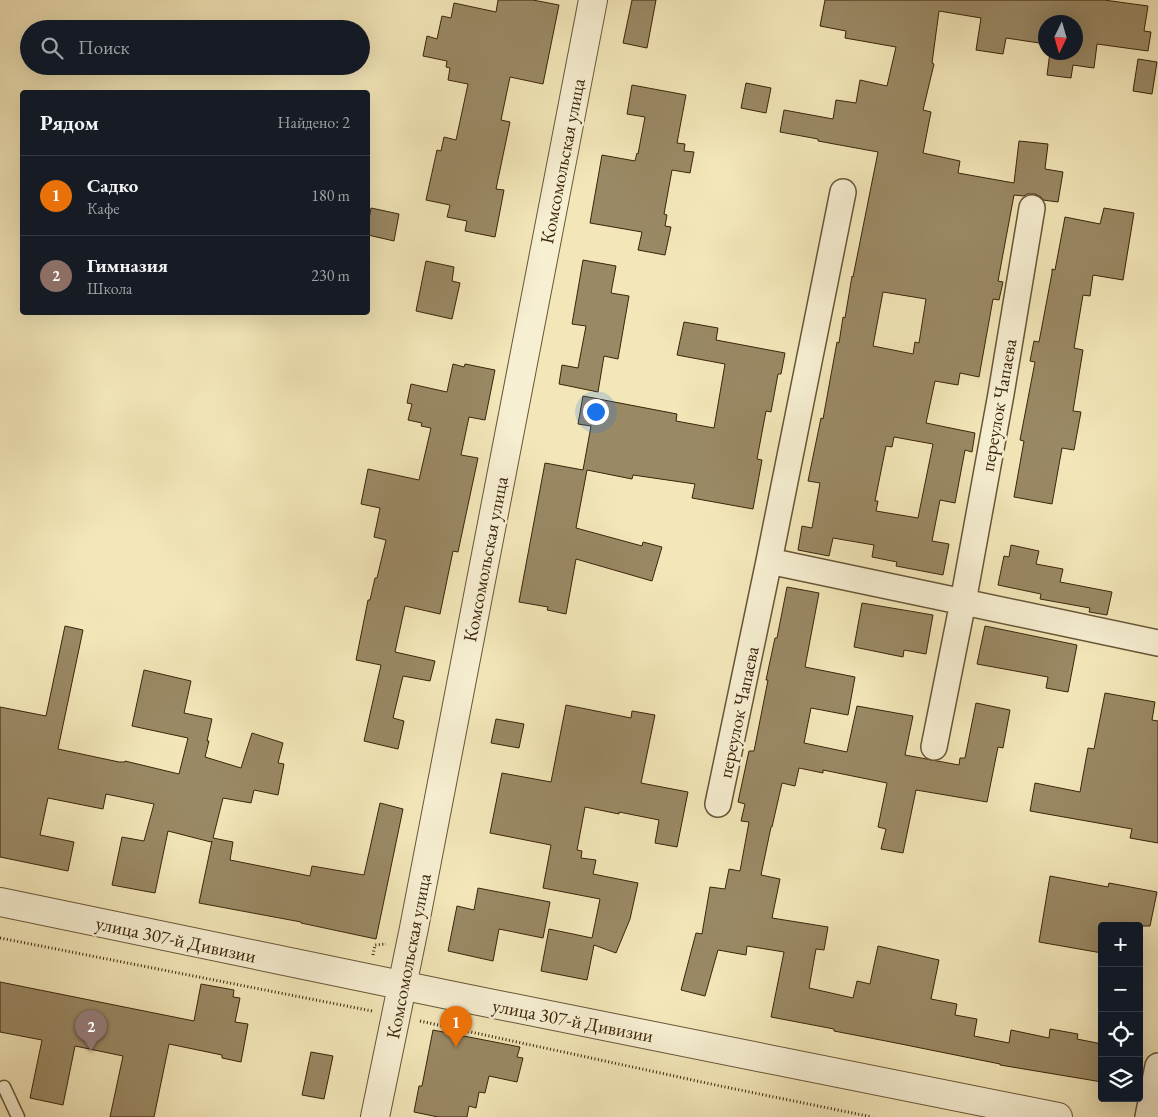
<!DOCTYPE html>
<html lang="ru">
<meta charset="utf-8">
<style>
:root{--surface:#171b24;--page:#242831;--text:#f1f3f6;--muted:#9ea1a6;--line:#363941;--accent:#d93025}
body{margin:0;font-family:"EB Garamond",serif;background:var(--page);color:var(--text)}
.controls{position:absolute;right:15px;bottom:15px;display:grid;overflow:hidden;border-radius:5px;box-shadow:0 5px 20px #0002}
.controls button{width:45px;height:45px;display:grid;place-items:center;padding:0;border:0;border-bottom:1px solid var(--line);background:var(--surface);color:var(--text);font:25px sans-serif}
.compass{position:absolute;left:1038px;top:15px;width:45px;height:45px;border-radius:50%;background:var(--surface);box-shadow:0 5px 20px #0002;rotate:185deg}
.you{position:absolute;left:595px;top:411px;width:18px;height:18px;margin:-12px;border:4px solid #fff;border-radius:50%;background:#1a73e8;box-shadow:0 0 0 8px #1a73e833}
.badge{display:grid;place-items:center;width:32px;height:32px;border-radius:50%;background:var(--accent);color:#fff;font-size:16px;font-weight:700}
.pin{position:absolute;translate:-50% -41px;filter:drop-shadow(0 1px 2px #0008)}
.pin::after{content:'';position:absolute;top:26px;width:18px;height:15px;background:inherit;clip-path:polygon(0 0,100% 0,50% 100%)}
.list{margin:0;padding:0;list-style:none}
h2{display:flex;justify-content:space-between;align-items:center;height:65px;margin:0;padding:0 20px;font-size:21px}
h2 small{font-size:16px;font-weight:400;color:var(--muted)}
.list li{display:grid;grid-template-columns:32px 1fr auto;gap:15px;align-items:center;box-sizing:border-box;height:80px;padding:0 20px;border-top:1px solid var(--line)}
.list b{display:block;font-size:19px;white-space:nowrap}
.list p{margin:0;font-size:16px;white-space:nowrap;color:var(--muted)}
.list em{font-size:16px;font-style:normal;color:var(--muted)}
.icon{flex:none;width:28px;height:28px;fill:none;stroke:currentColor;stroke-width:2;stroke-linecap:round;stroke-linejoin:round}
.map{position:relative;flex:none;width:1158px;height:1117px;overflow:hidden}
.search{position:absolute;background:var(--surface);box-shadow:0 5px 20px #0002;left:20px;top:20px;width:350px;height:55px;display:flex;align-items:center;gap:12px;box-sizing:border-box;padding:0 18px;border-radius:28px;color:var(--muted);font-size:19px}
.panel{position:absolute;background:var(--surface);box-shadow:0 5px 20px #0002;left:20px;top:90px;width:350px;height:225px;border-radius:5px}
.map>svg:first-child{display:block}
.building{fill:#9a8965;stroke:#3a240a;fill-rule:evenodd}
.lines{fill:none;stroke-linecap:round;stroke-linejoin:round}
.service-casing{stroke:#685536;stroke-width:15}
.minor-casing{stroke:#685536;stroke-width:28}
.tertiary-casing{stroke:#685536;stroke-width:30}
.path{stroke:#3a240a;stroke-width:3;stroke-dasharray:1 2.5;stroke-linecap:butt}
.service{stroke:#f7efd2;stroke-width:12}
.minor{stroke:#f7efd2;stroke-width:25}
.tertiary{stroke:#f7efd2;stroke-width:28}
.labels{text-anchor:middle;stroke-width:5;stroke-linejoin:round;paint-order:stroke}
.street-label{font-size:19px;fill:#3a240a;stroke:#f7efd2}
</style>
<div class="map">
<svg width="1158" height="1117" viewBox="0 0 1158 1117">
<rect width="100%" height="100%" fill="#f3e7b9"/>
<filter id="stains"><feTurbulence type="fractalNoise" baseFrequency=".004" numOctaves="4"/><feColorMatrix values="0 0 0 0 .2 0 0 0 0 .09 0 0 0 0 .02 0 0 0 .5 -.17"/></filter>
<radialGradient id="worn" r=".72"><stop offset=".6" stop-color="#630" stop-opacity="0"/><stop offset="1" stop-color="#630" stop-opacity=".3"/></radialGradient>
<!-- building -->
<path class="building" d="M498 0H533L559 5 543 84 510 77 501 120 510 122 496 189 504 190 495 237 465 231 467 221 447 217 450 205 426 200 437 150 441 151 444 137 456 140 468 84 448 80 450 68 446 67 447 61 423 56 427 36 437 39 442 16 451 18 454 3 496 12Z
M632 0H656L647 48 623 43Z
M825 0H1104L1148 6 1144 31 1151 32 1148 51 1097 44 1094 68 1073 65 1071 78 1047 75 1050 52H1076V22H1046V44L1006 38 1003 54 976 50 981 18 939 11 932 63 934 64 923 110 931 112 923 153 960 161 958 173 1014 183 1019 141 1048 144 1045 169 1063 172 1058 202 1043 200 1041 197 1035 194H1027L1024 196 1014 195 998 281 1003 282 999 300 993 299 979 377 960 373 958 385 935 381 926 423 975 433 972 452 965 450 955 503 940 500 932 541 949 544 943 575 896 566 897 562 872 557 874 545 833 538 829 556 798 550 802 526 812 528 820 483 808 481 821 418 823 419 837 342 839 343 843 317 845 318 852 276 853 277 878 152 818 141V139L780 132 784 110 833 119 836 100 856 103 860 80 887 86 896 47 845 38 846 31 820 26ZM883 292 926 299 919 343 915 342 913 354 873 346ZM894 437 933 444 918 518 876 511 878 501H875L886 446 892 447Z
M1138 59 1157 62 1152 94 1133 91Z
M746 83 771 88 766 113 741 108Z
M632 85 686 95 677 143 685 144 684 151 694 152 690 173 672 170 664 214 667 215 665 226 671 227 665 255 638 250 642 232 590 223 602 155 635 161 637 153 638 154 645 117 627 114Z
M371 208 399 214 394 241 368 235V225Z
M1104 208 1134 213 1123 280 1093 275 1090 296 1083 295 1074 348 1083 350 1073 411 1081 412 1074 450 1062 448 1052 504 1014 497 1024 441 1020 440 1035 362 1030 361 1034 341 1039 342 1052 273V269L1055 270 1065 217 1100 224Z
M583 260 616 266 611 293 629 296 618 359 604 356 598 392 559 384 562 365 578 368 586 326 572 324Z
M426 261 454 267 452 281 460 283 452 319 416 311Z
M684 322 718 328 716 340 785 353 781 374H778L771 412 766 411 757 459 762 460 753 509 692 498 695 484 633 475 632 479 587 470 576 528 642 546 643 542 662 547 652 581 576 559 566 614 547 610 548 607 519 602 545 463 583 470 591 426 578 424 583 396 677 414 676 421 714 428 725 364 677 355Z
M453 364 464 367 465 364 495 370 485 420 469 417 461 455 478 458 458 552 453 551 440 614 405 606 395 652 435 661 430 681 403 676 393 718 404 721 398 749 364 741 381 665 356 660 368 600H370L375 578H377L386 540 374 537 380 508 361 504 368 469 419 480 431 428 421 426 422 423 408 420 412 404 407 403 411 384 447 392Z
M1011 545 1039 551 1036 564 1063 569 1060 582 1112 592 1107 615 1089 612 1090 608 1040 599 1041 594 998 585 1004 556 1009 557Z
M787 587 819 593 805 667 855 677 848 715 811 708 804 743 847 752 857 706 913 716 905 755 959 765 960 758H965L976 703 1010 710 1003 748 998 747 987 802 916 790 903 853 881 849 886 829 878 827 887 783 823 770V773L799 768 795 786 782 783 772 827H771L761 875 780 879 772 918 828 927 824 950 816 949 809 988 853 998 857 981 870 984 878 946 939 960 931 999 957 1004 955 1015 977 1019 974 1036 1009 1043 1011 1030 1049 1038 1050 1029 1078 1034 1077 1039 1102 1044V1082L1000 1065V1064L891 1042 834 1031V1029L771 1017 784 952 747 946 746 955 718 950 705 996 681 990 696 933 702 934 710 887 725 889 729 869 740 871 749 822 741 821 745 804 738 802 749 751H754L768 680H766L775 638H777Z
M862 603 933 615 926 654 904 650 903 657 854 647Z
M65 626 83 630 58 749 119 762H125V761L179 774 188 738 132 726 144 670 191 681 184 713 212 719 207 741H209L205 757 241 768 252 733 283 743 278 763 284 764 278 795 254 790 251 803 223 798 213 838 233 842 230 860 310 876 312 866 364 875 380 803 403 809 376 939 301 923V922L199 903 212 841 211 842 168 831 155 893 112 885 122 837 144 841 154 804 106 794 103 809 48 798 40 835 74 842 68 871 0 857V707L46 716Z
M985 626 1077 645 1068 692 1046 688 1048 677 977 664Z
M1105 693 1155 702 1152 720 1158 721V843L1130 838 1132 829 1030 811 1035 783 1080 792 1088 748 1094 749Z
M566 705 631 718 632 711 655 715 641 783 688 792 677 847 655 843 659 820 619 812V814L585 807 577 850 582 851 581 858 596 860 593 874 638 883 630 919 616 953 594 945 587 980 541 971 549 929 592 938 600 899 543 888 551 845 490 833 502 773 551 782Z
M496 719 524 724 519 748 491 743Z
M1050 876 1108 887 1109 883 1157 892 1150 926H1102V953L1039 942Z
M478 888 550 902 543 938 499 929 493 961 448 951 457 906 474 910Z
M0 982 194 1021 201 984 234 990 233 997 240 998 235 1022 248 1024 241 1062 222 1058V1055L169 1044 154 1117H110L123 1056 75 1046 63 1105 30 1098 42 1040 0 1032Z
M433 1030 520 1047 517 1057 523 1058 517 1082 489 1076 485 1093 479 1092 476 1108 469 1106 467 1117H438L414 1112 419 1086H422Z
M311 1052 333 1056 324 1099 302 1095Z"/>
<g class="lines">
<defs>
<path id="service" d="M4 1087 18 1117"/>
<path id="minor" d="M769 561 1158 643
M934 747 963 602 1001 394 1032 208
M718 804 769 561 843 192
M1148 1117 1158 1066"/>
<path id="tertiary" d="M0 902 449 995 1058 1117
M375 1117 414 928 593 0"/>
</defs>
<!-- service casing -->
<use href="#service" class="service-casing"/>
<!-- minor casing -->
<use href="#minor" class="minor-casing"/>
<!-- tertiary casing -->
<use href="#tertiary" class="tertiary-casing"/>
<!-- path -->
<path class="path" d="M0 938 372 1011
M373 955 375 945 386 944
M420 1021 725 1087 872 1117"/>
<!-- service -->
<use href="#service" class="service"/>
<!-- minor -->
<use href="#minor" class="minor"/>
<!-- tertiary -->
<use href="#tertiary" class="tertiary"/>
</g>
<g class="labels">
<!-- street labels -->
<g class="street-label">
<text transform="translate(562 161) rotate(-79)" y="7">Комсомольская улица</text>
<text transform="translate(998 405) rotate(-80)" y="7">переулок Чапаева</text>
<text transform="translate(485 559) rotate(-79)" y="7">Комсомольская улица</text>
<text transform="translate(738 712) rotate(-78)" y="7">переулок Чапаева</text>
<text transform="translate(176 939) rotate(12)" y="7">улица 307-й Дивизии</text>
<text transform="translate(408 956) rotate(-79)" y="7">Комсомольская улица</text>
<text transform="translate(573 1020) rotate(11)" y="7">улица 307-й Дивизии</text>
</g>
</g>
<rect width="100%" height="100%" filter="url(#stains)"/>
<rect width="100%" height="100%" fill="url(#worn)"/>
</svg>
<div class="controls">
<button>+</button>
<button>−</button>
<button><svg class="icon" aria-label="locate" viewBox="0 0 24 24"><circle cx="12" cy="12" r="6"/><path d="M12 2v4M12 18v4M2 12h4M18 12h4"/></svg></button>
<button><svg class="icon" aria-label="layers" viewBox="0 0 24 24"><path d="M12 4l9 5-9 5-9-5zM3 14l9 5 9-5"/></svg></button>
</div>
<svg class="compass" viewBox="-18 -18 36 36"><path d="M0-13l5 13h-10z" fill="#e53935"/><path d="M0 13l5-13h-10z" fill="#9ea1a6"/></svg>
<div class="you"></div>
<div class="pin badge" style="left:456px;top:1047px;background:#e8710a">1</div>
<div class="pin badge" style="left:91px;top:1051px;background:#8d6e63">2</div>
<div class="search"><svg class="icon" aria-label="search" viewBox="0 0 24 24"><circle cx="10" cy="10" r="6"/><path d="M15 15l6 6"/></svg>Поиск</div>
<section class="panel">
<h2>Рядом<small>Найдено: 2</small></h2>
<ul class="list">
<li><span class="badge" style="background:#e8710a">1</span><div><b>Садко</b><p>Кафе</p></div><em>180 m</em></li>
<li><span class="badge" style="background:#8d6e63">2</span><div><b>Гимназия</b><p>Школа</p></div><em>230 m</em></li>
</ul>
</section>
</div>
